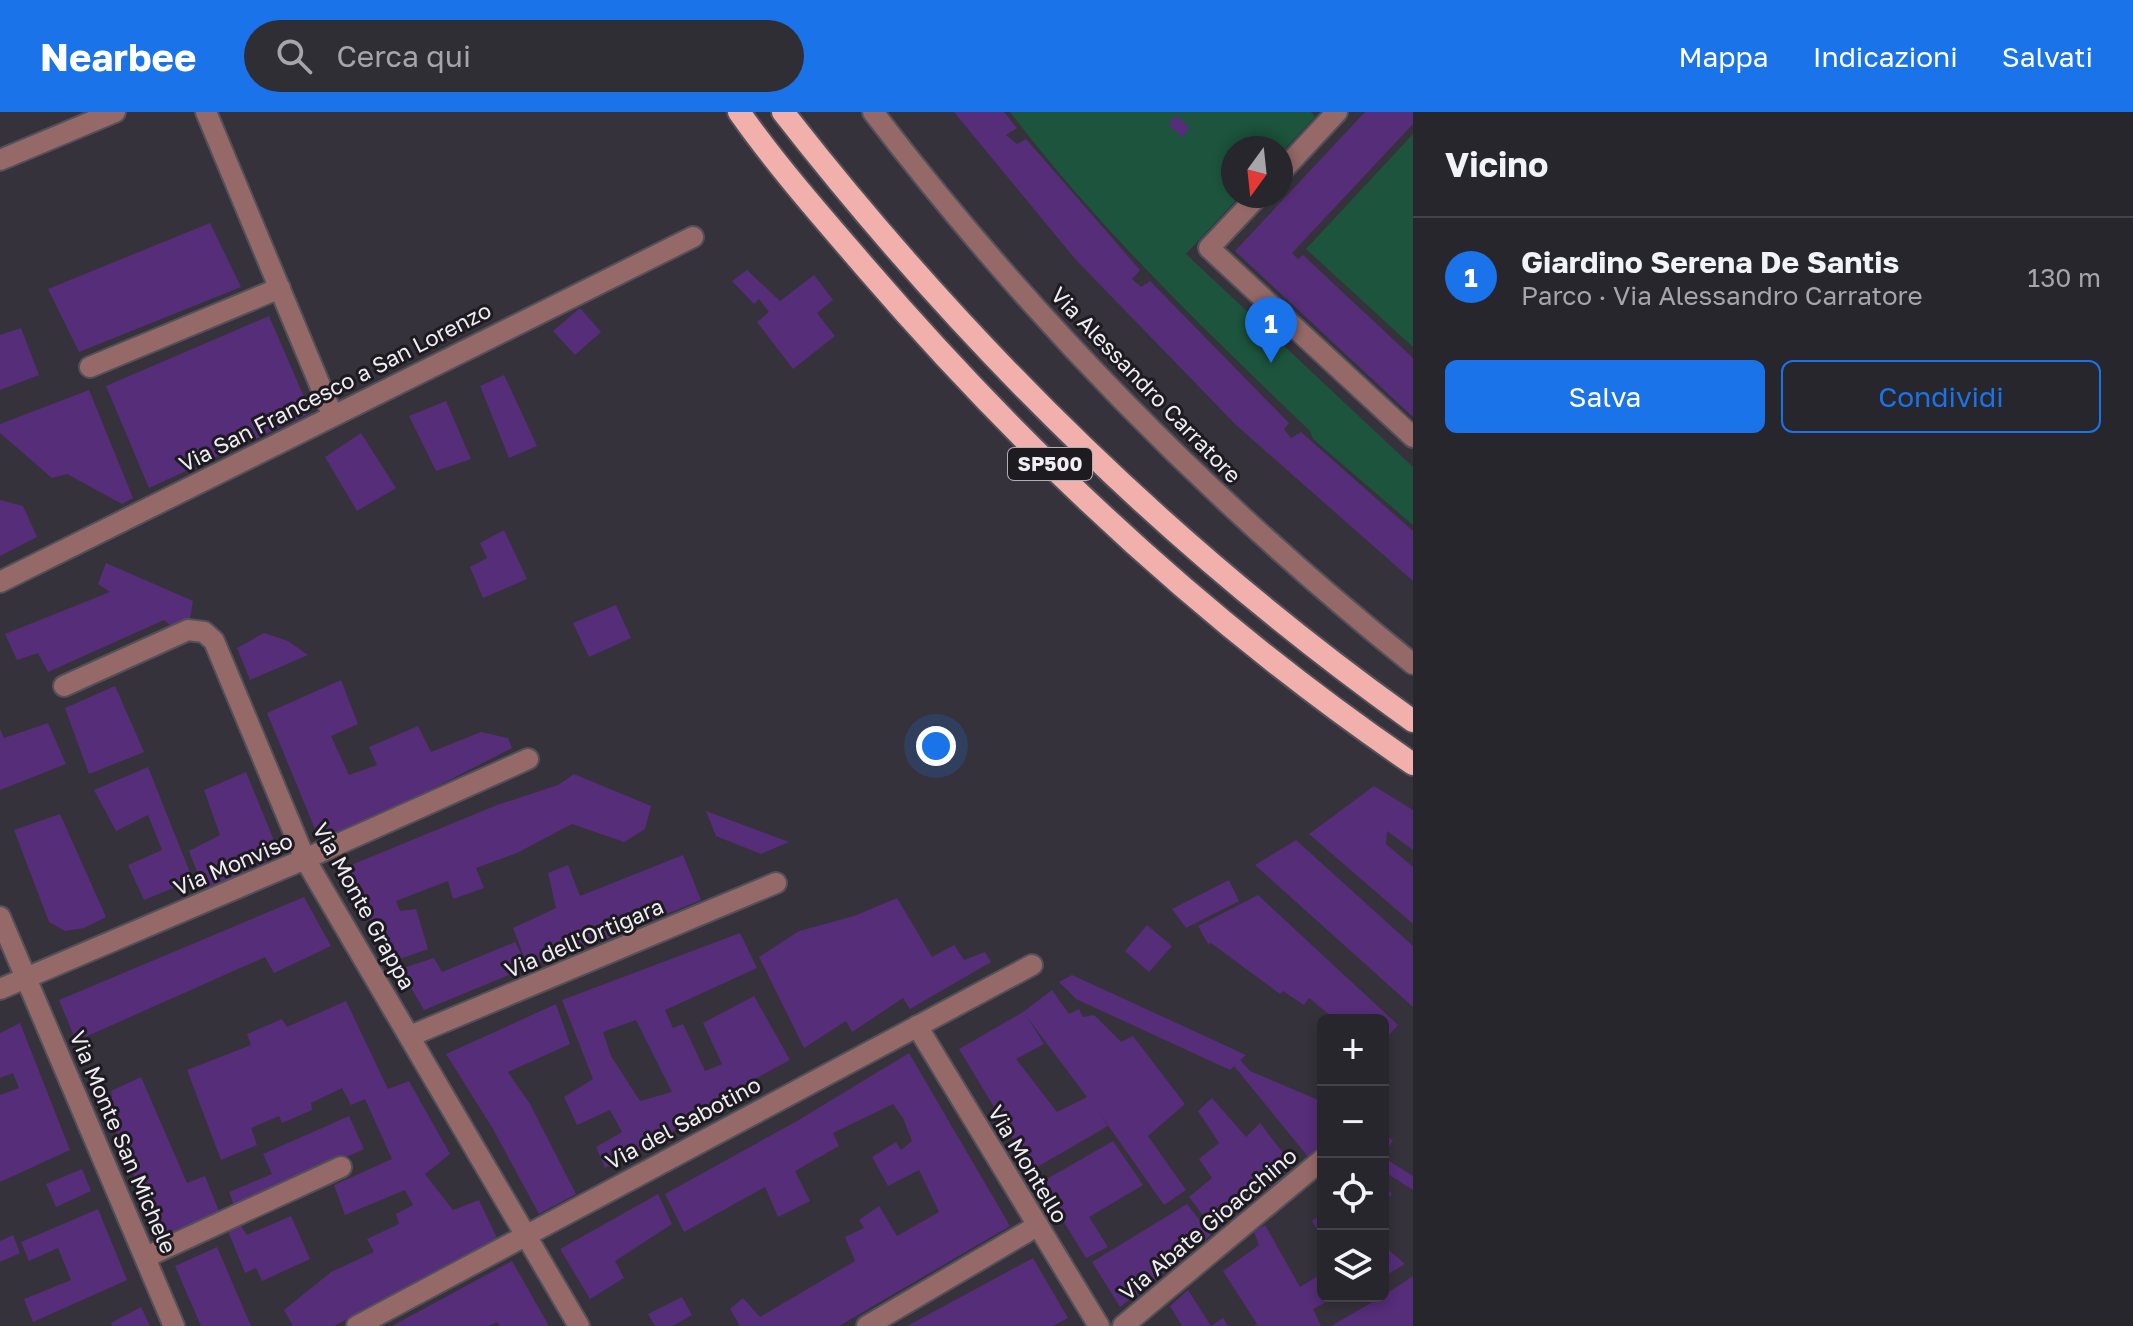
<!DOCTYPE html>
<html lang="it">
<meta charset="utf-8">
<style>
:root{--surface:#28262d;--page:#302e35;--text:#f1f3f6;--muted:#a5a5aa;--line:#444349;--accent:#1a73e8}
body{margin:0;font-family:"Golos Text",sans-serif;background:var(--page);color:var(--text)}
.controls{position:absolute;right:24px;bottom:24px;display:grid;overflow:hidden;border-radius:12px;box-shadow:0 4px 12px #0003}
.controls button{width:72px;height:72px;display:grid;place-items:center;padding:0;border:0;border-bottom:2px solid var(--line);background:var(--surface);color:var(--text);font:40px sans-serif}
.compass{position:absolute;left:1221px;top:24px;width:72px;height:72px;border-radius:50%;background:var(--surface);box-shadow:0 4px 12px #0003;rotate:195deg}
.you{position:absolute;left:936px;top:634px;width:28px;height:28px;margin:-20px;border:6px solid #fff;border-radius:50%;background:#1a73e8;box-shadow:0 0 0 12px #1a73e833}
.badge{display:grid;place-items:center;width:52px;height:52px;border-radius:50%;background:var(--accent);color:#fff;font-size:26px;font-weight:700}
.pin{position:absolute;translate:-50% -66px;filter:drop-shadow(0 2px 4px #0008)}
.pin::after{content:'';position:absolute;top:42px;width:28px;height:24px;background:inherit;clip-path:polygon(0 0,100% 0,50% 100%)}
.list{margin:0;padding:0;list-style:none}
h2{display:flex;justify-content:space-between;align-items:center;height:104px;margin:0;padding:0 32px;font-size:34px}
h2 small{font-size:26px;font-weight:400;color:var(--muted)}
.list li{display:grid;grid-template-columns:52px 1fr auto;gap:24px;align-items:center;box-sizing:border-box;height:120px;padding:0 32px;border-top:2px solid var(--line)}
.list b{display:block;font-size:30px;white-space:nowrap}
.list p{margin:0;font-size:26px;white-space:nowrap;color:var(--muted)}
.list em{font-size:26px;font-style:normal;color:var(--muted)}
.actions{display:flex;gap:16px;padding:24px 32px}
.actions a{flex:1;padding:18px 0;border:2px solid var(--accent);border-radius:12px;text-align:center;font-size:28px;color:var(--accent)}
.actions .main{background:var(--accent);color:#fff}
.icon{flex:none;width:44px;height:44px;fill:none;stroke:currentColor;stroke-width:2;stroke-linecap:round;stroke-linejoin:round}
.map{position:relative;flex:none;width:1413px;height:1214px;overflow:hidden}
header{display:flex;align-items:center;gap:48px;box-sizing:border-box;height:112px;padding:0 40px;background:var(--accent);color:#fff}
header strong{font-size:38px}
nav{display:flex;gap:44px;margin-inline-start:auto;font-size:28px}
.search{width:560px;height:72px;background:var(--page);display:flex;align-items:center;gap:20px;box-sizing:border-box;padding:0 28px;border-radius:44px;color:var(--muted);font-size:30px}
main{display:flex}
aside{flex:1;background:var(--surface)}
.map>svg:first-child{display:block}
.green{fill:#1c543d}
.building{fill:#552d78;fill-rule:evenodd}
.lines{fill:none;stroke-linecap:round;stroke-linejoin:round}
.minor-casing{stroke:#545059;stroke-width:24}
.trunk-casing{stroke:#545059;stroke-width:26}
.minor{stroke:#956967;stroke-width:20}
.trunk{stroke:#f2b0ad;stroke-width:22}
.labels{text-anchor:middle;stroke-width:6;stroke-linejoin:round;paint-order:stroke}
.shield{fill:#1d1b1f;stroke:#b1afb4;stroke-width:2}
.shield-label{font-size:20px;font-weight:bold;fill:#f0eef4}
.street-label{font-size:22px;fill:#f0eef4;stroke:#1d1b1f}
</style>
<header>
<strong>Nearbee</strong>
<div class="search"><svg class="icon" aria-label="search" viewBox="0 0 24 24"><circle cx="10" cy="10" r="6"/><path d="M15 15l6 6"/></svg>Cerca qui</div>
<nav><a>Mappa</a><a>Indicazioni</a><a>Salvati</a></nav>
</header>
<main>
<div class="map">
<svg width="1413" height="1214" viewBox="0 0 1413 1214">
<rect width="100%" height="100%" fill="#36323c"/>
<!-- green -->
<path class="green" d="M1010 0H1311L1315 5 1281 41V36H1233V84H1240L1186 142 1413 355V413L1313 327 1310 319C1204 217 1099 117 1010 0Z
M1413 22V235L1306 137Z"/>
<!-- building -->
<path class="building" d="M954 0H1004L1017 16 1006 23 1017 32 1026 27 1140 158 1132 167 1141 175 1150 169 1289 311 1284 317 1291 326 1301 320 1413 419V469L1236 313 1076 148Z
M1365 0H1413V12L1292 141 1298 147 1303 143 1413 246V305L1235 139Z
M1176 3 1190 16 1182 25 1168 12Z
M210 111 241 175 79 240 48 177Z
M747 158 780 189 814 163 833 188 817 201 835 224 793 257 757 210 769 200 759 187 754 192 732 169Z
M580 196 601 220 575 243 553 219Z
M269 204 311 301 149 376 106 274Z
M21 216 39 263 0 278V223Z
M504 263 537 334 509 346 480 274Z
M89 278 133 386 122 392 67 362 52 366 0 321V312Z
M446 289 471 347 436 359 409 304Z
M361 321 396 376 357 399 325 345Z
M0 388 23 394 37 425 0 444Z
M504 418 527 467 483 486 470 455 487 446 480 431Z
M106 451 193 489 190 507 171 514 164 508 48 560 38 541 17 548 5 522 110 480 98 472Z
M616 493 631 526 589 545 573 511Z
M264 521 288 529 308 543 250 568 237 536Z
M341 568 358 612 331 624 349 663 377 653 369 635 418 614 431 640 481 620 508 626 512 636 397 695 320 729 267 601Z
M115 574 144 640 89 662 65 596Z
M48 611 66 652 0 678V617L4 626Z
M148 655 193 768 144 788 128 753 162 738 148 703 116 719 94 678Z
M246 660 280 743 204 778 189 739 220 723 204 678Z
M574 662 651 694 645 717 624 730 572 712 517 741 476 756 484 776 453 787 448 769 396 789 400 799 416 797 428 837 394 849 339 758 497 693 558 673Z
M1374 674 1413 698V738L1387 719 1386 732 1413 755V812L1309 722Z
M706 699 789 730 761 742 716 724Z
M60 702 106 805 84 816 65 819 49 810 14 718Z
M1296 728 1413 834V895L1255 753Z
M683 743 701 788 598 830 597 827 528 855 424 898 400 857 434 846 442 860 515 830 528 855 513 816 556 796 548 761 568 753 580 784Z
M1229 768 1239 789 1186 816 1172 797Z
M1258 783 1398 913 1383 930V908H1336L1309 886 1304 893 1283 879 1280 882 1211 831 1208 832 1198 814Z
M304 785 331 834 274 861 265 845 76 929 59 888Z
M897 786 932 845 954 833 964 848 985 840 991 850 910 897 903 886 852 920 846 909 804 936 759 845 799 819 854 804Z
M1147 813 1172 834 1149 860 1125 839Z
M740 821 757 856 665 898 673 916 683 912 705 959 722 952 703 911 754 884 790 948 736 977 740 983 605 1056 596 1035 622 1020 610 998 577 1013 564 985 593 967 562 888ZM636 908 672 980 640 989 611 944 603 920Z
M1072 863 1246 943 1240 948 1250 959 1323 990V1035L1309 1046 1234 954 1230 958 1076 887 1059 870Z
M1052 878 1069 902 1079 897 1083 905 1094 903 1121 930 1133 924 1185 992 1148 1024 1186 1078 1164 1093 1098 999 1108 1014 1032 1058 959 937 1023 900ZM1027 905 1087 985 1057 1000 1016 947 1044 932Z
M346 889 388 977 409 969 450 1042 425 1062 453 1098 479 1088 498 1128 334 1214H293L284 1198 331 1160 374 1140 367 1127 399 1112 396 1102 413 1093 405 1078 345 1103 334 1073 392 1047 365 987 351 993 342 976 311 991 312 998 282 1011 279 1004 251 1016 257 1033 221 1048 187 958 251 933 247 922 282 907 287 915Z
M556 892 570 932 508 960 530 992 576 1082 539 1102 493 1017 446 942Z
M20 911 70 1038 0 1070V983L19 976 13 961 0 966V921Z
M909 941 1010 1114 839 1214H740L730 1197 743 1186 760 1205 855 1149 845 1125 864 1116 859 1108 879 1094 897 1124 939 1100 919 1058 888 1074 872 1045 896 1030 901 1038 912 1029 903 1006 893 992 833 1021 839 1034 795 1059 810 1089 778 1105 765 1075 684 1120 665 1082 797 1009Z
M141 965 187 1071 205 1064 220 1102 158 1130 143 1093 156 1084 150 1072 139 1075 105 996 113 995 111 979Z
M1212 986 1246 1025 1260 1011 1293 1054 1215 1119 1189 1085 1212 1066 1199 1047 1219 1031 1198 999Z
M349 1004 364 1037 235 1096 229 1080 272 1062 263 1042Z
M1383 1022 1393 1028 1383 1045Z
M1113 1029 1143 1073 1089 1105 1108 1135 1086 1146 1040 1071Z
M1383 1045 1413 1064V1078L1383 1059Z
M82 1057 91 1079 56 1095 46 1072Z
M1383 1072 1392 1082 1383 1092Z
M658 1082 672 1112 615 1149 624 1166 590 1187 560 1137Z
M1187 1092 1211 1123 1120 1195 1092 1150Z
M98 1097 127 1168 33 1210 24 1187 71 1168 58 1136 29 1149 21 1130Z
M1323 1101V1127L1312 1109Z
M291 1104 310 1147 262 1169 256 1156 245 1161 226 1114 239 1111 247 1123Z
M1265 1113 1300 1175 1321 1162 1323 1184 1334 1186 1313 1197 1321 1214H1254L1257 1212 1223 1159 1259 1133 1254 1120Z
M13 1123 20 1141 0 1150V1129Z
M1383 1133 1405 1152 1388 1162 1383 1157Z
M217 1135 251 1214H201L175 1154Z
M1033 1146 1068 1206 1053 1214H907Z
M512 1149 549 1214H500L497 1210 489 1214H392Z
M1413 1164V1214H1331L1383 1184Z
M1188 1178 1211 1214 1223 1206 1228 1214H1182L1170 1194Z
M682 1185 692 1203 672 1214H655L648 1202Z
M141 1195 150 1214H112L111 1211Z"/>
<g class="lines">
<defs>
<path id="minor" d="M206 0 332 302
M873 0C1030 205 1212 390 1413 552
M0 48 115 0
M1281 60 1337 0
M1258 84 1209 136 1413 325
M90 255 280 176
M0 470 693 125
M64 574 188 518 204 520 214 529 305 747 579 1214
M0 805 174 1214
M0 877 305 747 528 647
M917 914 1099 1214
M410 924 776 771
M146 1145 341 1055
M357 1214 1032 853
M867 1214 1037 1114
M1123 1214 1323 1047"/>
<path id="trunk" d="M739 0C777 54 822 105 865 155 1026 342 1209 513 1413 652
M783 0C964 232 1173 438 1413 609"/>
</defs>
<!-- minor casing -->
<use href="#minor" class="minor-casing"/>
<!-- trunk casing -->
<use href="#trunk" class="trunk-casing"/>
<!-- minor -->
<use href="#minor" class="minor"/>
<!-- trunk -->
<use href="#trunk" class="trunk"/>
</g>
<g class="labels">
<!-- shield labels -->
<rect class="shield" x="1008" y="336" width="84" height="32" rx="6"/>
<g class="shield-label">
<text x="1050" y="359">SP500</text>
</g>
<!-- street labels -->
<g class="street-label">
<text transform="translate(1146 273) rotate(46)" y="8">Via Alessandro Carratore</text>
<text transform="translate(335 275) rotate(-27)" y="8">Via San Francesco a San Lorenzo</text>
<text transform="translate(233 752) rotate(-23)" y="8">Via Monviso</text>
<text transform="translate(364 794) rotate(61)" y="8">Via Monte Grappa</text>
<text transform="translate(584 826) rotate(-23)" y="8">Via dell'Ortigara</text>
<text transform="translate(683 1011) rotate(-28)" y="8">Via del Sabotino</text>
<text transform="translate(123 1030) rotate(67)" y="8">Via Monte San Michele</text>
<text transform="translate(1028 1052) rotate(59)" y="8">Via Montello</text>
<text transform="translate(1208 1112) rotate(-40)" y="8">Via Abate Gioacchino</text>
</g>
</g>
</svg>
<div class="controls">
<button>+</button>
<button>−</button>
<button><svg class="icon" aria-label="locate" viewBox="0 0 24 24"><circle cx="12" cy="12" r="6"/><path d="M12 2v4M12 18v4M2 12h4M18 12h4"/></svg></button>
<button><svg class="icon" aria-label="layers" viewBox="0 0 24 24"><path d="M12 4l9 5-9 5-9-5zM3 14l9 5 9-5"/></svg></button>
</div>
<svg class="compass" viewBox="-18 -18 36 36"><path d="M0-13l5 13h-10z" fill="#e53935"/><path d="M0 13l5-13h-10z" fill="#a5a5aa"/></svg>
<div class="you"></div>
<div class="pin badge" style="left:1271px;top:251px">1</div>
</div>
<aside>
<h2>Vicino<small></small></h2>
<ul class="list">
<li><span class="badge">1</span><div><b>Giardino Serena De Santis</b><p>Parco · Via Alessandro Carratore</p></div><em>130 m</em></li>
</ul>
<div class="actions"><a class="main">Salva</a><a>Condividi</a></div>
</aside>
</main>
